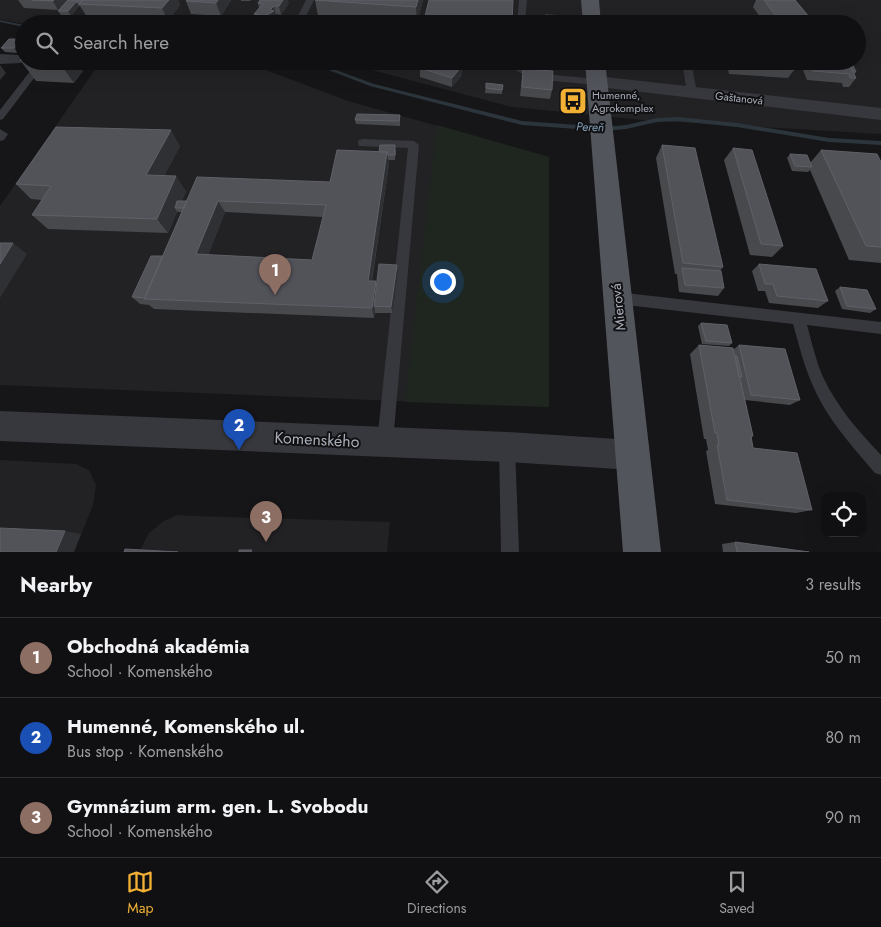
<!DOCTYPE html>
<meta charset="utf-8">
<style>
:root{--surface:#101012;--page:#1e1e20;--text:#f1f3f6;--muted:#9c9d9f;--line:#303032;--accent:#f2b134}
body{margin:0;font-family:Jost,sans-serif;background:var(--page);color:var(--text)}
.controls{position:absolute;right:15px;bottom:15px;display:grid;overflow:hidden;border-radius:10px;box-shadow:0 5px 20px #0002}
.controls button{width:45px;height:45px;display:grid;place-items:center;padding:0;border:0;border-bottom:1px solid var(--line);background:var(--surface);color:var(--text);font:25px sans-serif}
.you{position:absolute;left:442px;top:281px;width:18px;height:18px;margin:-12px;border:4px solid #fff;border-radius:50%;background:#1a73e8;box-shadow:0 0 0 8px #1a73e833}
.badge{display:grid;place-items:center;width:32px;height:32px;border-radius:50%;background:var(--accent);color:#fff;font-size:16px;font-weight:700}
.pin{position:absolute;translate:-50% -41px;filter:drop-shadow(0 1px 2px #0008)}
.pin::after{content:'';position:absolute;top:26px;width:18px;height:15px;background:inherit;clip-path:polygon(0 0,100% 0,50% 100%)}
.list{margin:0;padding:0;list-style:none}
h2{display:flex;justify-content:space-between;align-items:center;height:65px;margin:0;padding:0 20px;font-size:21px}
h2 small{font-size:16px;font-weight:400;color:var(--muted)}
.list li{display:grid;grid-template-columns:32px 1fr auto;gap:15px;align-items:center;box-sizing:border-box;height:80px;padding:0 20px;border-top:1px solid var(--line)}
.list b{display:block;font-size:19px;white-space:nowrap}
.list p{margin:0;font-size:16px;white-space:nowrap;color:var(--muted)}
.list em{font-size:16px;font-style:normal;color:var(--muted)}
.icon{flex:none;width:28px;height:28px;fill:none;stroke:currentColor;stroke-width:2;stroke-linecap:round;stroke-linejoin:round}
.map{position:relative;flex:none;width:881px;height:552px;overflow:hidden}
.search{position:absolute;background:var(--surface);box-shadow:0 5px 20px #0002;left:15px;right:15px;top:15px;height:55px;display:flex;align-items:center;gap:12px;box-sizing:border-box;padding:0 18px;border-radius:28px;color:var(--muted);font-size:19px}
.sheet{height:305px;background:var(--surface)}
nav{display:flex;justify-content:space-around;align-items:center;box-sizing:border-box;height:70px;border-top:1px solid var(--line);background:var(--surface);font-size:14px;color:var(--muted)}
nav a{display:grid;justify-items:center;gap:2px}
nav .on{color:var(--accent)}
.map>svg:first-child{display:block}
.built{fill:#222225}
.green{fill:#1e261f}
.lines{fill:none;stroke-linecap:round;stroke-linejoin:round}
.stream{fill:#2c353c;fill-rule:evenodd}
.service{fill:#37383d;fill-rule:evenodd}
.minor{fill:#37383d;fill-rule:evenodd}
.primary{fill:#53555c;fill-rule:evenodd}
.wall{fill:#47494d;fill-rule:evenodd}
.shaded-wall{fill:#2f3033}
.building{fill:#525359;stroke:#5f6168;fill-rule:evenodd}
.labels{text-anchor:middle;stroke-width:4;stroke-linejoin:round;paint-order:stroke}
.far-poi-label{font-size:11px;fill:#a8adb8;stroke:#111113;text-anchor:start}
.far-street-label{font-size:11px;fill:#a8adb8;stroke:#111113}
.far-water-label{font-size:12px;font-style:italic;fill:#7f9bb3;stroke:#111113}
.street-label{font-size:14px;fill:#a8adb8;stroke:#111113}
.near-street-label{font-size:16px;fill:#a8adb8;stroke:#111113}
</style>
<div class="map">
<svg width="881" height="552" viewBox="0 0 881 552">
<rect width="100%" height="100%" fill="#161618"/>
<!-- built -->
<path class="built" d="M0 0H881V134L643 120 512 107 338 61H857V24H24L0 19Z
M101 61H231L266 70 348 101 549 157V407L0 385V206Z
M0 460 76 464 89 470 96 485 93 505 74 552H0Z
M177 515 195 516 390 522 387 552H139L149 533 164 521Z"/>
<!-- green -->
<path class="green" d="M437 125 549 157V407L405 402Z"/>
<g class="lines">
<!-- stream -->
<path class="stream" d="M0 20 24 25V27L0 22Z
M305 61H312L374 84 522 121 605 127 626 125 657 118 678 117 737 123 829 138 881 141V145L829 142 737 127 678 121 657 122 626 129 605 131 522 125 370 86Z"/>
<!-- service -->
<path class="service" d="M306 0H314L302 24H294Z
M519 0H527L525 24H517Z
M676 18H682L684 24H676Z
M38 61H47L3 119 0 120V110Z
M75 61H91C88 65 78 65 75 61Z
M501 61H512L533 73 597 79 602 82 597 85 531 79Z
M682 61H691L697 93 695 95 692 96 687 93Z
M0 129 8 134 4 140 0 141Z
M363 139 414 141 419 145 393 442 390 447 385 450 380 447 377 442 408 148 359 146 358 143 359 140Z
M617 292 881 322V334L807 325C812 343 816 361 823 377 837 407 859 432 881 455V475L875 473C852 446 827 419 813 386 804 366 799 345 793 324L617 304 612 302 611 298 612 294Z
M507 439 512 442 515 447 519 552H501L499 447 502 442Z"/>
<!-- minor -->
<path class="minor" d="M0 54 21 55 24 59 21 63 0 64Z
M597 76 881 108V120L590 86 588 82 590 78Z
M0 411 507 432 633 440 644 444 648 455 644 466 633 470 507 462 0 441Z"/>
<!-- primary -->
<path class="primary" d="M581 0H599L601 24H583Z
M585 61H605L661 552H623Z"/>
</g>
<!-- wall -->
<path class="wall" d="M18 0H68L58 10 24 8Z
M68 0H178L180 5 168 21 87 17 80 6H79L71 16 61 15 58 11Z
M231 0 221 16 191 14 186 1Z
M241 0H251L250 1H241Z
M315 0H423L417 23 318 16Z
M756 0H795L815 24H765L753 7Z
M258 3H289L281 15 276 14V15L277 20 270 24 257 23 254 14 259 8Z
M22 39 24 42V45L17 53 5 52 1 48Z
M24 56V61H78L84 69 74 83 36 81 20 60Z
M419 61H476L473 70 462 68V75L452 87 420 77V68L425 62Z
M543 61H569L567 70 543 69Z
M647 61H688L684 70 648 67Z
M726 61H791L794 70 788 78 729 74Z
M804 61H848L856 72 854 74 856 78 849 87H843L842 83 807 80 801 65Z
M523 69 552 90 550 99 520 96Z
M486 83 503 85 502 94 485 93Z
M400 115V126L356 124 355 120Z
M662 145 723 267 720 271 724 288 718 296 679 292 677 275V274H675L656 158Z
M180 146 164 176 186 191 182 201H187L330 182 379 152 396 150 395 160H388L389 164 372 281 376 285 397 265 398 272 393 313H375V312L374 318 154 309 149 305 140 304 132 297 163 256 182 212H177L168 233 48 229 32 215 42 200 31 199 16 184ZM225 212 323 217 312 260 208 255Z
M733 148 783 246 772 257 750 255 724 160Z
M821 150 881 162V263L849 260 810 170 808 172 792 171 787 158 790 154 810 163Z
M759 264 828 301 818 308 769 303 765 291H758L752 271Z
M840 287 876 309 870 313 842 309 835 291Z
M701 323 732 343 729 346 702 344 698 326Z
M699 345 733 350 739 345 800 400 790 405 745 400 753 436 751 437 753 448 812 510 796 513 715 504 706 451 708 450 706 439H704L690 354Z
M735 542 809 552H723L722 544Z"/>
<!-- shaded-wall -->
<path class="shaded-wall" d="M54 0H68L58 10 53 1Z
M169 0H178L180 5 168 21 162 8Z
M218 0H231L221 16 216 3Z
M283 0H288L289 3 281 15 279 6Z
M418 0H423L417 23 416 7Z
M76 2 79 6 71 16 68 11Z
M274 6 277 20 270 24H268L265 16Z
M22 39 24 42V45L17 53 14 48Z
M59 61H78L84 69 74 83 59 62Z
M473 61H476L473 70Z
M0 65 6 73 0 80Z
M462 66V75L452 87V78Z
M171 130 180 146 157 190 146 175Z
M387 152 389 164 370 291 368 281Z
M176 176 186 191 179 208H175L177 212 168 233 157 219Z
M218 201 225 212 204 265 196 254Z
M13 243 27 254 0 298V264Z
M397 265 398 272 393 313 391 307Z
M376 281 378 292 374 306 375 312 374 318 372 308Z
M65 531 81 534 74 552H56Z"/>
<!-- building -->
<path class="building" d="M32 0H54L53 1Z
M68 0H83L81 2H76L68 11H58Z
M83 0H169L162 8 79 4Z
M187 0H218L216 3 186 1Z
M260 0H283L279 6H274L270 10 274 11 265 16 254 14 263 4 258 3Z
M315 0H418L416 7Z
M429 0H513L512 24H423Z
M764 0H795L815 24H782Z
M545 15 568 16V24H545Z
M648 19 677 21 678 24H649Z
M9 39H22L14 48H1Z
M24 56V61L20 60Z
M426 61H447L462 66 452 78 420 68Z
M733 61H791L794 70 734 65Z
M809 61H848L856 78H850L849 74 813 71Z
M848 62 852 63 856 72H853Z
M523 69 553 71 552 90 522 87Z
M486 83 503 85 502 90 486 88Z
M357 114 400 115 399 121 355 120Z
M56 127 171 130 146 175 176 176 157 219 32 215 51 186 16 184Z
M380 145H395V155H388L387 152H379Z
M662 145 695 148 723 267 683 263Z
M733 148 752 150 783 246 761 244Z
M337 150 387 152 368 281H376L372 308 144 299 197 177 330 182ZM218 201 326 205 312 260 196 254Z
M821 150 877 154 881 162V247L866 246Z
M790 154 807 155 812 167 795 166Z
M177 201H187L184 208H175Z
M0 243H13L0 264Z
M151 256H163L145 298 132 297Z
M379 264 397 265 391 307 374 306Z
M759 264 816 269 828 301 777 296 773 284H765Z
M682 268 721 271 724 288 685 285Z
M840 287 867 290 876 309 847 306Z
M701 323 727 325 732 343 706 341Z
M699 345 733 348 753 436H751L753 448 797 453 812 510 727 500 717 445H719L717 433H715Z
M739 345 785 349 800 400 751 395Z
M735 356H737L742 377H739Z
M0 528 65 531 56 552H0Z
M735 542 809 552H737Z
M125 549 178 552H124Z
M239 550H252L251 552H239Z"/>
<!-- icons -->
<defs>
<symbol id="bus-square" viewBox="-11 -11 22 22"><rect x="-9" y="-9" width="18" height="18" rx="4" fill="#f2b134" stroke="#111113"/><path d="M-5-6H5V4H4V6H2V4H-2V6H-4V4H-5ZM-3.5-4V0h7V-4ZM-3.5 1.2v1.5H-2V1.2ZM2 1.2v1.5H3.5V1.2Z" fill="#111"/></symbol>
</defs>
<g fill-rule="evenodd">
<use href="#bus-square" x="557" y="85" width="32" height="32"/>
</g>
<g class="labels">
<!-- far-poi labels -->
<g class="far-poi-label">
<text x="592" y="99">Humenné,<tspan x="592" dy="13">Agrokomplex</tspan></text>
</g>
<!-- far-street labels -->
<g class="far-street-label">
<text transform="translate(739 98) rotate(6)" y="4">Gaštanová</text>
</g>
<!-- far-water labels -->
<g class="far-water-label">
<text transform="translate(590 127) rotate(2)" y="4">Pereň</text>
</g>
<!-- street labels -->
<g class="street-label">
<text transform="translate(618 307) rotate(-96)" y="5">Mierová</text>
</g>
<!-- near-street labels -->
<g class="near-street-label">
<text transform="translate(317 439) rotate(3)" y="6">Komenského</text>
</g>
</g>
</svg>
<div class="controls">
<button><svg class="icon" aria-label="locate" viewBox="0 0 24 24"><circle cx="12" cy="12" r="6"/><path d="M12 2v4M12 18v4M2 12h4M18 12h4"/></svg></button>
</div>
<div class="you"></div>
<div class="pin badge" style="left:275px;top:295px;background:#8d6e63">1</div>
<div class="pin badge" style="left:239px;top:450px;background:#1a4fb4">2</div>
<div class="pin badge" style="left:266px;top:542px;background:#8d6e63">3</div>
<div class="search"><svg class="icon" aria-label="search" viewBox="0 0 24 24"><circle cx="10" cy="10" r="6"/><path d="M15 15l6 6"/></svg>Search here</div>
</div>
<section class="sheet">
<h2>Nearby<small>3 results</small></h2>
<ul class="list">
<li><span class="badge" style="background:#8d6e63">1</span><div><b>Obchodná akadémia</b><p>School · Komenského</p></div><em>50 m</em></li>
<li><span class="badge" style="background:#1a4fb4">2</span><div><b>Humenné, Komenského ul.</b><p>Bus stop · Komenského</p></div><em>80 m</em></li>
<li><span class="badge" style="background:#8d6e63">3</span><div><b>Gymnázium arm. gen. L. Svobodu</b><p>School · Komenského</p></div><em>90 m</em></li>
</ul>
</section>
<nav>
<a class="on"><svg class="icon" aria-label="map" viewBox="0 0 24 24"><path d="M3 6l6-2 6 2 6-2v14l-6 2-6-2-6 2zM9 4v14M15 6v14"/></svg>Map</a>
<a><svg class="icon" aria-label="directions" viewBox="0 0 24 24"><path d="M12 3l9 9-9 9-9-9zM9 14v-3h6M13 9l2 2-2 2"/></svg>Directions</a>
<a><svg class="icon" aria-label="saved" viewBox="0 0 24 24"><path d="M7 4h10v16l-5-4-5 4z"/></svg>Saved</a>
</nav>
